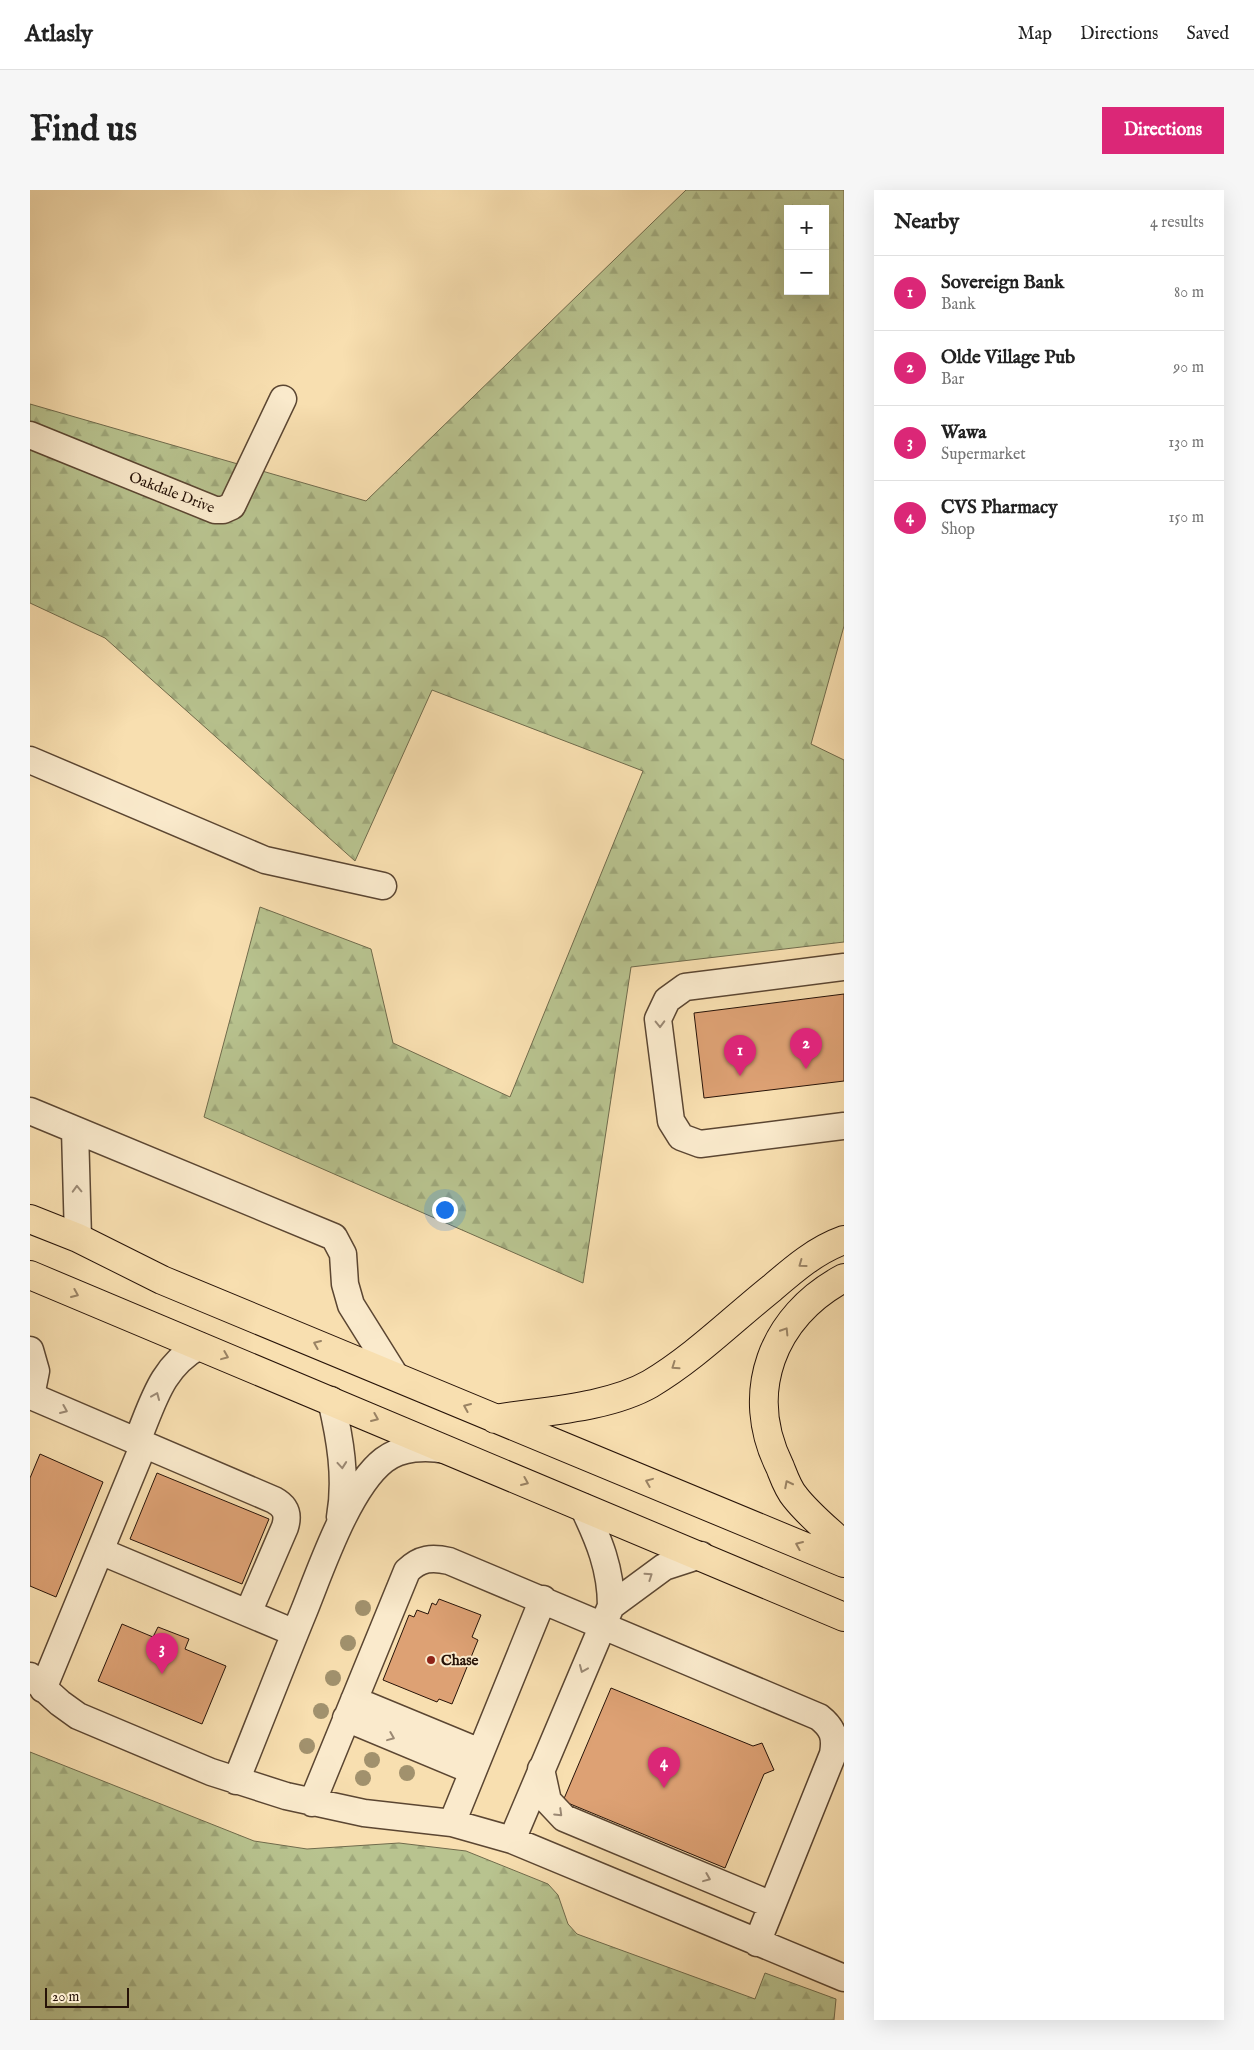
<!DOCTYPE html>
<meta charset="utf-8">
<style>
:root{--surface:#fff;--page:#f6f6f6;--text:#222;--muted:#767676;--line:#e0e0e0;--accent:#db2777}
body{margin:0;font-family:"IM FELL English",serif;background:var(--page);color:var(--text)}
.controls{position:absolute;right:15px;top:15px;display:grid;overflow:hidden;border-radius:0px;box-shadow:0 5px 20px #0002}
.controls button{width:45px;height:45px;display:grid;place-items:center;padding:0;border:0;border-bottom:1px solid var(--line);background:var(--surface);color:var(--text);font:25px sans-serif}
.scale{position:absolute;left:15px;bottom:12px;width:84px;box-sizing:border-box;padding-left:5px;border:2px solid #271308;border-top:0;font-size:14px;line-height:18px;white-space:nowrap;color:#271308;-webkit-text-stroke:4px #faeacc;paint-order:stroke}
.you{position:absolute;left:414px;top:1019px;width:18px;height:18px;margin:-12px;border:4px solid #fff;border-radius:50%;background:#1a73e8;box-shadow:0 0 0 8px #1a73e833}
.badge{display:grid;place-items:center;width:32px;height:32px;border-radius:50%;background:var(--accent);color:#fff;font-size:16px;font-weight:700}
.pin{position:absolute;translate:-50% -41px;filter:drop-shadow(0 1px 2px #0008)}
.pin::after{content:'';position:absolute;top:26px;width:18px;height:15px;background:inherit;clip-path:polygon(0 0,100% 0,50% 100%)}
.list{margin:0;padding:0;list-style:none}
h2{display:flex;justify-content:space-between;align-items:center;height:65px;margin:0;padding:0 20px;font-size:21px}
h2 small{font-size:16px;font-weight:400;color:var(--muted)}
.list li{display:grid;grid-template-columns:32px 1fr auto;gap:15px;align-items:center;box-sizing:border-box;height:75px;padding:0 20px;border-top:1px solid var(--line)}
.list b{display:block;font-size:19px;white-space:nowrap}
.list p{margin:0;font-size:16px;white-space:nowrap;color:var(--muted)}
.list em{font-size:16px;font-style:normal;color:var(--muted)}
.map{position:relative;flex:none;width:814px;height:1830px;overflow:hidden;border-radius:0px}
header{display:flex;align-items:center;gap:30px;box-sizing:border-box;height:70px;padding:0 25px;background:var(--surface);border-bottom:1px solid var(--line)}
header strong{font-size:24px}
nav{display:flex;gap:28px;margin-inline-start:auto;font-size:18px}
.intro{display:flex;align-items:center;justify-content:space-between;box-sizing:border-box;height:120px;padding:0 30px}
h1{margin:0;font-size:35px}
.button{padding:12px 22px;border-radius:0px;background:var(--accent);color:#fff;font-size:18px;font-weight:700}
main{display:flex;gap:30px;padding:0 30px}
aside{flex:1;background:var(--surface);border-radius:0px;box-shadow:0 5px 20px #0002}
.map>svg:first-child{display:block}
.forest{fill:url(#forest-firs);stroke:#706b4c;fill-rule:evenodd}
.building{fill:#dda174;stroke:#271308}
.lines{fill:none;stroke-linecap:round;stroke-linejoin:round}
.minor-casing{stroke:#5b4632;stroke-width:29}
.highway-casing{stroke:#271308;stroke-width:30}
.minor{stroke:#faeacc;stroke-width:26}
.highway{stroke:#f8dfb0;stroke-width:28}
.tree{fill:#a1916d}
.oneway{stroke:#9b8974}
.oneway2{stroke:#9a8364}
.poi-dot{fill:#8f2418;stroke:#faeacc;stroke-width:2}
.labels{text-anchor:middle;stroke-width:4;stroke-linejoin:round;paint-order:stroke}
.street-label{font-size:15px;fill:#271308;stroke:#faeacc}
.poi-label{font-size:15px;font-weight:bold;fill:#271308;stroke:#faeacc;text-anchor:start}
</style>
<header>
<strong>Atlasly</strong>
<nav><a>Map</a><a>Directions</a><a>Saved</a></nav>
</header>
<div class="intro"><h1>Find us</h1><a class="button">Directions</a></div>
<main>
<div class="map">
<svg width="814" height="1830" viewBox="0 0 814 1830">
<defs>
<pattern id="forest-firs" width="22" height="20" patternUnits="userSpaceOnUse" patternTransform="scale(1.25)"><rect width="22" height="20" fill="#b8c38f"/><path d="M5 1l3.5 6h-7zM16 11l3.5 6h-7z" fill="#9ea77a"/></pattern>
</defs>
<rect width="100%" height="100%" fill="#f8dfb0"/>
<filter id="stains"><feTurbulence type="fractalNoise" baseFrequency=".004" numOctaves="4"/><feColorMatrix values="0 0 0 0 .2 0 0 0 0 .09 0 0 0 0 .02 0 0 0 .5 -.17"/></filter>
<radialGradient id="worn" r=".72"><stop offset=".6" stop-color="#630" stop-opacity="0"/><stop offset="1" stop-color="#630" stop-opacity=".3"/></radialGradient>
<!-- forest -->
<path class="forest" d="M656 0H814V436L781 554 814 570V752L601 777 553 1093 174 927 230 717 341 759 363 853 480 907 613 581 402 500 325 671 75 448 0 413V214L336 311ZM758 19H795V101H758Z
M0 1562 224 1651 277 1659 369 1653 436 1661 518 1694 528 1705 538 1734 547 1744 725 1809 735 1783 806 1809 804 1830H0Z"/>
<!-- building -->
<path class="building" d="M814 804V891L674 908 664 823Z
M10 1264 73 1292 26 1407 0 1396V1288Z
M127 1283 239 1329 212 1394 100 1349Z
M409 1409 451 1425 442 1447 448 1450 422 1514 409 1509 407 1512 353 1490 379 1425 384 1427 387 1420 398 1424 402 1413 406 1415Z
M92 1434 123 1447 128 1437 159 1449 155 1459 196 1476 172 1534 68 1491Z
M581 1498 723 1556 732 1553 744 1580 734 1584 695 1678 533 1611Z"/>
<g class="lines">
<defs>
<path id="minor" d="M0 245 185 320H193L202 316 253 209
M0 570 235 670 353 696
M814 777 655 797 637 810 628 829 641 931 651 947 670 954 814 936
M0 921 304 1047 313 1064 315 1094 321 1115 366 1187
M45 940 48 1048
M0 1160 6 1181 1 1206 244 1310C255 1316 259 1324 255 1337L218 1423
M301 1210C310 1248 317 1288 310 1327
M107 1251C123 1213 131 1177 169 1156
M553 1317C569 1350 581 1379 581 1416
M70 1361 265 1443
M0 1486 30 1513 48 1526 181 1582 256 1606 334 1623 422 1633 482 1650 814 1788
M13 1499 114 1254
M324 1510 450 1562
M316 1528 443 1581
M511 1579 518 1611 534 1628 742 1715
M206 1591C229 1534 251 1477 274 1421 291 1379 318 1298 354 1270 371 1257 396 1256 416 1260
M282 1613 377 1381C390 1368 402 1367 419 1371L789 1527C803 1538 806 1547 803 1564L727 1753
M422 1633 513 1409
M482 1650 581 1416 634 1377 671 1365"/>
<path id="highway" d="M0 1029 48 1048 132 1090 814 1373
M0 1085 814 1427
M814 1088C742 1126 713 1203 750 1277 754 1287 758 1299 765 1307 779 1325 798 1340 814 1355
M465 1229C513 1221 578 1218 620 1194 664 1168 702 1130 742 1098 764 1079 786 1060 814 1050"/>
</defs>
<!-- minor casing -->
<use href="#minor" class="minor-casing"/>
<!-- highway casing -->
<use href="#highway" class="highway-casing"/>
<!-- minor -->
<use href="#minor" class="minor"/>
<!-- highway -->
<use href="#highway" class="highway"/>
</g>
<!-- trees -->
<g class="tree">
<circle cx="333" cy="1418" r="8"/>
<circle cx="318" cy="1453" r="8"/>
<circle cx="303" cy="1488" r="8"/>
<circle cx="291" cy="1521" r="8"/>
<circle cx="277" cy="1556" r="8"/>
<circle cx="342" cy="1570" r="8"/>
<circle cx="377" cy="1583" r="8"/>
<circle cx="333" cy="1588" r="8"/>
</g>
<!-- one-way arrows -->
<defs><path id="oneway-chevron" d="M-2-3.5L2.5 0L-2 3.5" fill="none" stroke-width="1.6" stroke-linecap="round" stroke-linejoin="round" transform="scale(1.25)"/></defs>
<g class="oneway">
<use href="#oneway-chevron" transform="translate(630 834) rotate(89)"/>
<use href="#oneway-chevron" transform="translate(47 999) rotate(-92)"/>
<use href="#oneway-chevron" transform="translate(126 1206) rotate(-67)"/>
<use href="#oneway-chevron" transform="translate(34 1220) rotate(23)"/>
<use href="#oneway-chevron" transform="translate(312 1275) rotate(85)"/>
<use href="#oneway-chevron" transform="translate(619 1386) rotate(-34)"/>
<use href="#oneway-chevron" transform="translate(553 1479) rotate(113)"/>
<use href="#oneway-chevron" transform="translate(361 1547) rotate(22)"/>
<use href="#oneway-chevron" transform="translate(529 1623) rotate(44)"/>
<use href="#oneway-chevron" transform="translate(677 1688) rotate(22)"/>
</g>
<g class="oneway2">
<use href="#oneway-chevron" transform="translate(772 1074) rotate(144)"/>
<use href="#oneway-chevron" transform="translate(45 1104) rotate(23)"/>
<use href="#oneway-chevron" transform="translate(755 1141) rotate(-58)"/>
<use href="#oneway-chevron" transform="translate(287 1154) rotate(-157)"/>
<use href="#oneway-chevron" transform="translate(195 1166) rotate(22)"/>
<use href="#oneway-chevron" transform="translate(645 1176) rotate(145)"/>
<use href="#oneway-chevron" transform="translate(437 1217) rotate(-157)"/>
<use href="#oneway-chevron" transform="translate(345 1228) rotate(23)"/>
<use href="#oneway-chevron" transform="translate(495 1292) rotate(23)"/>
<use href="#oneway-chevron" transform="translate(619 1292) rotate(-158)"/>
<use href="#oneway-chevron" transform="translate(758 1294) rotate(-117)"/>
<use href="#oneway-chevron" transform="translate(769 1355) rotate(-157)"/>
</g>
<!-- markers -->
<circle class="poi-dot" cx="401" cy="1470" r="5"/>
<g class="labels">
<!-- street labels -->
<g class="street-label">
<text transform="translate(142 302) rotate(21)" y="5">Oakdale Drive</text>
</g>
<!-- poi labels -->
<g class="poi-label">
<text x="411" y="1475">Chase</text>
</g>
</g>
<rect width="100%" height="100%" filter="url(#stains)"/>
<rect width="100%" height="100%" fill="url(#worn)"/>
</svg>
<div class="controls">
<button>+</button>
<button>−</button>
</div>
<div class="scale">20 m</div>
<div class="you"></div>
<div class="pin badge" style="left:710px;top:886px">1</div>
<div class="pin badge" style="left:776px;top:879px">2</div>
<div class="pin badge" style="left:132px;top:1484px">3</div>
<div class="pin badge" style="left:634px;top:1598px">4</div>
</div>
<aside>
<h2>Nearby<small>4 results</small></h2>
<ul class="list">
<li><span class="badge">1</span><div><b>Sovereign Bank</b><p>Bank</p></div><em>80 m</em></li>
<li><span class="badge">2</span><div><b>Olde Village Pub</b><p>Bar</p></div><em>90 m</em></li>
<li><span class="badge">3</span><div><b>Wawa</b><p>Supermarket</p></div><em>130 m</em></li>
<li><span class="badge">4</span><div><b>CVS Pharmacy</b><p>Shop</p></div><em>150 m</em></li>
</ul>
</aside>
</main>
